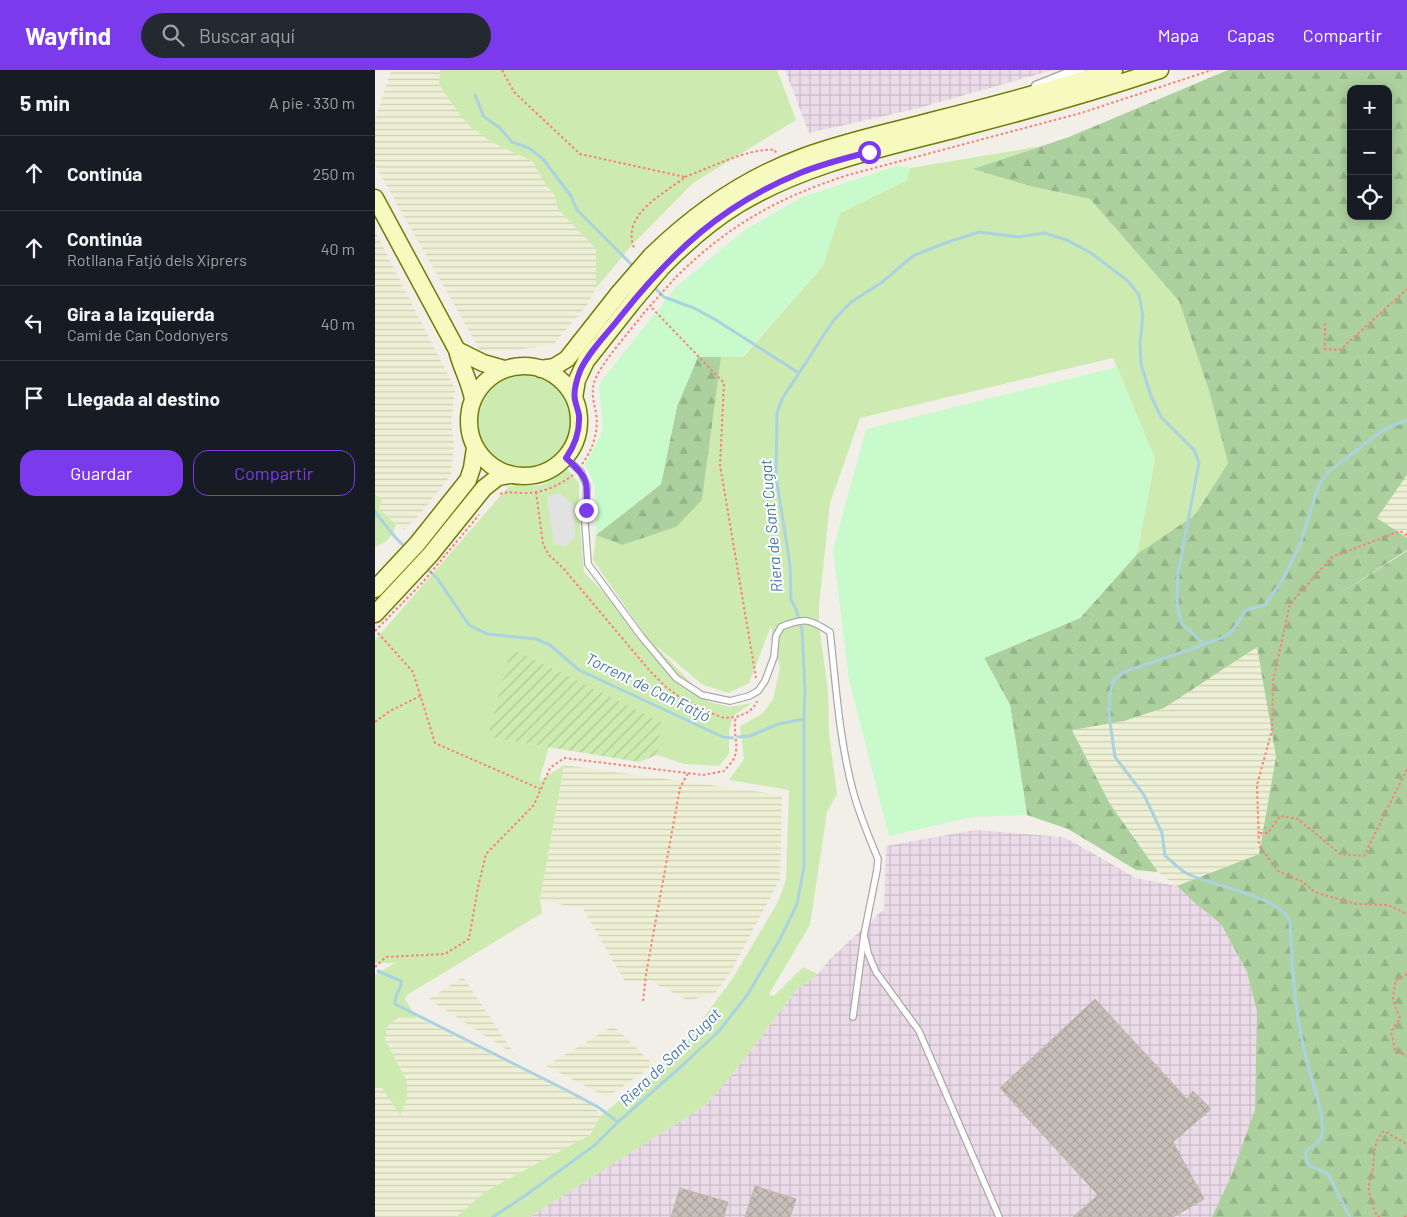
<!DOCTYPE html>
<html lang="es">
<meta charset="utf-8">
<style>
:root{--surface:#171b24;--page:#242831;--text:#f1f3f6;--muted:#9ea1a6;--line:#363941;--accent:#7c3aed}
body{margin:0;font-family:Barlow,sans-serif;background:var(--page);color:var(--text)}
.controls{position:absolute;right:15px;top:15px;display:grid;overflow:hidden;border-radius:10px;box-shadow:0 2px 12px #0003}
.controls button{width:45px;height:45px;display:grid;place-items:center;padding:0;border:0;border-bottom:1px solid var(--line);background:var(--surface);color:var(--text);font:25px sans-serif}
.stop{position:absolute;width:15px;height:15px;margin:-11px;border:4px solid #7c3aed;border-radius:50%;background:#fff}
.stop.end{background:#7c3aed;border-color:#fff;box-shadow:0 1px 5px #0008}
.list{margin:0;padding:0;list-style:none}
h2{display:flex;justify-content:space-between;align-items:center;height:65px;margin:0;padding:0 20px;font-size:21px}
h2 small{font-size:16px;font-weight:400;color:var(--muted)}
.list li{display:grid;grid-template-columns:32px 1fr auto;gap:15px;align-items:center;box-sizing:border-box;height:75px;padding:0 20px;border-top:1px solid var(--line)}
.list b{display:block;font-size:19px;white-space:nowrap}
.list p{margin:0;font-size:16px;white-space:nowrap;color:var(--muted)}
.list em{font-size:16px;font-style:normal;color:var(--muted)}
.actions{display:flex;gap:10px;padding:15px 20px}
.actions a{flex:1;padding:11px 0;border:1px solid var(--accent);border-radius:15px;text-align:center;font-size:18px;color:var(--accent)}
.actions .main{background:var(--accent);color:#fff}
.icon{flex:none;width:28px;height:28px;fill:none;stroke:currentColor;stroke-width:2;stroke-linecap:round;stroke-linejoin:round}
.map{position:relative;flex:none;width:1032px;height:1147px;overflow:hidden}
header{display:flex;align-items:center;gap:30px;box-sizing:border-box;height:70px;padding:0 25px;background:var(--accent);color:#fff}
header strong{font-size:24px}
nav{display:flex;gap:28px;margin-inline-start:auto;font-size:18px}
.search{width:350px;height:45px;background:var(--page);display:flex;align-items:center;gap:12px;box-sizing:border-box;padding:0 18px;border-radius:28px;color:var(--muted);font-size:19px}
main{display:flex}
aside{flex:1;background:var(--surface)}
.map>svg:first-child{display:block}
.industrial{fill:url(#industrial-grid)}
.farmland{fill:url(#farmland-rules)}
.grass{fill:#cdebb0}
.forest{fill:url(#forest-firs);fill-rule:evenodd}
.park{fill:#c8facc}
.garden{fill:url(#garden-furrows)}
.parking{fill:#e2e2e2}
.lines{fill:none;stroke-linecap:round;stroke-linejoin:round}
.stream{stroke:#aad3df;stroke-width:3}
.building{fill:url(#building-cross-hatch);stroke:#c4b6ab}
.lane-casing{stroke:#a9a9a9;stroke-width:8}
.street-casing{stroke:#a9a9a9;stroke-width:14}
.secondary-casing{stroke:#707d05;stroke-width:19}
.path{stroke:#fa8072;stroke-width:2;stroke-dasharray:2.5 2.5;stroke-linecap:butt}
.lane{stroke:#fff;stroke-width:5.5}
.street{stroke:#fff;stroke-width:11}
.secondary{stroke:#f7fabf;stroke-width:16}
.secondary-bridge-casing{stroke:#707d05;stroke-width:19;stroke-linecap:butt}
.path-bridge{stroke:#fa8072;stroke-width:2;stroke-dasharray:2.5 2.5;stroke-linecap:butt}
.secondary-bridge{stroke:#f7fabf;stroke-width:16}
.route{stroke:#7c3aed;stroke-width:6}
.labels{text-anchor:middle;stroke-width:4;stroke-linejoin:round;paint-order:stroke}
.water-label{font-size:16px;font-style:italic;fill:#4a7aab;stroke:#fff}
</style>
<header>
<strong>Wayfind</strong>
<div class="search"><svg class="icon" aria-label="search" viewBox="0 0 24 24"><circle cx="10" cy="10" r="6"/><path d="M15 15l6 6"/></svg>Buscar aquí</div>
<nav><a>Mapa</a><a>Capas</a><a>Compartir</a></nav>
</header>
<main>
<aside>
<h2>5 min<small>A pie · 330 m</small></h2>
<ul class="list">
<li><svg class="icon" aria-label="ahead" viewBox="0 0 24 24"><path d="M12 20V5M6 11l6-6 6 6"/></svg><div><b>Continúa</b></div><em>250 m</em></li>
<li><svg class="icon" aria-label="ahead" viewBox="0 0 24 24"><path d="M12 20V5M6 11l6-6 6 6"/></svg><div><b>Continúa</b><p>Rotllana Fatjó dels Xiprers</p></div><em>40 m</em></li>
<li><svg class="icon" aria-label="left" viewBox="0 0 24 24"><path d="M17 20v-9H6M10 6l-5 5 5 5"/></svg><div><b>Gira a la izquierda</b><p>Camí de Can Codonyers</p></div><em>40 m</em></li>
<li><svg class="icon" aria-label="arrive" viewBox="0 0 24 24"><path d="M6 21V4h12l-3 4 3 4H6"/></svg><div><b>Llegada al destino</b></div></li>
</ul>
<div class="actions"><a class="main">Guardar</a><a>Compartir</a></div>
</aside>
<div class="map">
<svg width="1032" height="1147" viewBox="0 0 1032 1147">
<defs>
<pattern id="industrial-grid" width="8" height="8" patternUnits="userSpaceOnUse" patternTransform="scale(1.25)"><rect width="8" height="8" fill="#ebdbe8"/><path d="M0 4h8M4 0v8" fill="none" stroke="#c9bcc7"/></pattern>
<pattern id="farmland-rules" width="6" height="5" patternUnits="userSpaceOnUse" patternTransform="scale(1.25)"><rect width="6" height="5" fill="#eef0d5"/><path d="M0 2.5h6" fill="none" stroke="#ccceb7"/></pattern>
<pattern id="forest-firs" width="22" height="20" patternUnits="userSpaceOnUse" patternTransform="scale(1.25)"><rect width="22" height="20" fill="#add19e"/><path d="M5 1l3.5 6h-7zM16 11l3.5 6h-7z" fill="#95b388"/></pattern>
<pattern id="garden-furrows" width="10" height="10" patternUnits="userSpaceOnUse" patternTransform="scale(1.25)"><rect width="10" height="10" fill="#cdebb0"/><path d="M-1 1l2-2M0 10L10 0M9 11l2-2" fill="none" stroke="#b0c997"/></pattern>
<pattern id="building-cross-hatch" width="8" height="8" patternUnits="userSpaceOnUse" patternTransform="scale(1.25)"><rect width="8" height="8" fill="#c7bfb8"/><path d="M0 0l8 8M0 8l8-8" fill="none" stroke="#aba49e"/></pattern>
</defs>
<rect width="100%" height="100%" fill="#f2efe9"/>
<!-- industrial -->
<path class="industrial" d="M410 0H678L540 39 434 63Z
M600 760 689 767 761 808 802 816 821 834 846 854 872 902 882 942V975L880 1039 857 1104 837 1147H154L331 1035 360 1001 422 919 443 904 455 889 509 839 511 776Z"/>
<!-- farmland -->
<path class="farmland" d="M16 0H65L64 15 118 73 157 91 169 112 181 128 182 138 222 179 221 218 212 235 178 275 139 280H105L0 95V51Z
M0 161 80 319 76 351 79 375 76 405 45 444 29 460 4 439 7 428 0 425Z
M1032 405V472L1002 448Z
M882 577 901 687 884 784 802 816 783 802 735 734 697 659 749 651 789 638Z
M189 695 407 725 405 809 354 905 341 922 314 931 274 910 250 912 208 839 165 830Z
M88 907 140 985 54 929Z
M41 947 218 1035 226 1046 215 1065 112 1121 81 1147H0V1018H7L24 1044 32 1011 10 970 12 957 23 948Z
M238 956 279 995 232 1027 171 996Z"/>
<!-- grass -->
<path class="grass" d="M65 0H402L421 50 318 113 258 174 221 218V179L182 138 181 128 169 112 157 91 118 73 92 54 64 15Z
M667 76 599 99 655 116 715 129 804 231 834 321 853 393 820 445 762 484 780 389 738 288 485 348 455 433 444 536V555L453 621 454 663 462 724 452 742 435 855 394 924 399 926 428 897 443 904 422 919 360 1001 331 1035 154 1147H81L111 1121 215 1065 226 1046 301 982 329 947 358 908 404 830 411 809 414 720 354 710 369 689 365 656 387 644 398 629 405 598 396 556 374 613 354 623 328 615 279 574 334 632 355 637 377 633 358 646 354 660V684L344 696 309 694 282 685 285 652 136 578 114 667 174 677 164 711 189 695 165 830 167 843 32 925 30 929 41 947 23 948 12 957 10 970 32 1011V1029L25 1045 7 1018H0V905L20 893H0V570L134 416 167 415 192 399 204 413V444L209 502 271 566 218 490 221 465 247 475 327 430 346 287H368L448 196 465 143 532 110 535 98Z
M102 351a47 47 0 1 1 94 0a47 47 0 1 1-94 0Z
M0 425 7 428 4 439 21 454C18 467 12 472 0 477Z"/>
<!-- forest -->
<path class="forest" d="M853 0H1032V405L1002 448 1032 468V480L958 528 1032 481V1147H837L857 1104 880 1039 882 942 872 902 846 854 821 834 802 816 884 784 901 687 882 577 789 638 749 651 697 660 735 734 783 802 761 800 693 759 652 745 635 635 609 588 705 548 762 484 820 445 853 393 834 321 804 231 715 129 655 116 598 99 694 67ZM976 19H1013V146H976Z
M323 287H346L327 430 301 457 247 475 221 465 286 414 302 336Z"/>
<!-- park -->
<path class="park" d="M522 96 535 98 532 110 465 143 448 196 367 287H323L302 336 286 414 221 465 220 416 210 394 228 360 224 314 301 217 370 160 427 127Z
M742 297 780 389 762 484 705 548 609 588 635 635 652 745 596 747 514 766 474 610 458 480 491 359Z"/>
<!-- garden -->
<path class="garden" d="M136 578 286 652 282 685 264 692 113 667Z"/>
<!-- parking -->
<path class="parking" d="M185 423 199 436 200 468 191 476 179 474 172 427Z"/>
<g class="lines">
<!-- stream -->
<path class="stream" d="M100 25 109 47 124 57 137 72 154 78 168 89 196 126 202 140 260 198
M277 215 289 227 319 238 341 250 424 303
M0 442 20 467 31 478
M51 498 62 508 94 555 112 564 161 569 175 575 204 600 348 667 358 668
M828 575 749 602 738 611 735 625 734 645 740 687 769 725 787 763 790 786C797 791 804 799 811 803 835 816 907 826 915 852 917 893 919 935 928 975 932 998 951 1045 947 1065 946 1073 936 1076 931 1081V1087L934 1095 953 1104 975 1147
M363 667 375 666 403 654 429 649
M3 901 26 911C27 919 19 925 20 934L195 1022 223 1037 243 1052
M118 1147 151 1125 220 1075 243 1052 310 993 344 961 373 924 405 869 422 834 429 797V649L430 620 427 560 421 539 416 530 415 495 401 406 402 343 407 329 458 251 476 232 506 213 538 186 570 173 604 162 644 167 669 163 692 170 716 183 753 211 764 225 768 246 765 273 766 294 776 326 786 347 819 380 824 393 803 503 802 535 807 554 829 574C857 566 856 564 871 540L890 535 908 509 925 474 944 415 953 402 1008 360 1032 350"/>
</g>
<!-- building -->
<path class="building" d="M720 929 812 1029 818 1021 836 1039 798 1072 829 1129 798 1147H698L723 1125 625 1018Z
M380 1116 421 1129 415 1147H370Z
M305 1118 353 1132 349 1147H296Z"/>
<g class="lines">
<defs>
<path id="lane" d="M191 388 206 402 212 416 210 453 213 494 266 566 301 608 327 625 355 631 374 626 383 621 390 611 399 587 401 566 406 557C429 547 435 549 455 562 461 615 464 669 478 721 484 744 494 767 503 789L502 800 489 865 478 947
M490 869 493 883 501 902 544 961 624 1147"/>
<path id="street" d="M662 17 705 0"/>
<path id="secondary" d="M0 128 82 280C86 297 95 312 98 329
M276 186C320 143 370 108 428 87 471 71 516 62 560 50 620 35 680 19 739 0
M288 196C311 173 336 151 364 134 432 93 510 78 585 58 652 41 719 22 785 0
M82 280 108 293 129 299
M94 351a55 55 0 1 1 110 0a55 55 0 1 1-110 0Z
M166 299 179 297 192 289 244 223
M199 328 202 310 211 291 256 234
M0 519 42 474 93 410 97 398 100 378
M0 544 55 485 109 418 123 407 135 405"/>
</defs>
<!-- lane casing -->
<use href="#lane" class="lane-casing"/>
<!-- street casing -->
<use href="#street" class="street-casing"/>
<!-- secondary casing -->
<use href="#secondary" class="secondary-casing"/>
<!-- path -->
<path class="path" d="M127 0 139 22 205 84 310 107C288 125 244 145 260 180
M310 107C334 98 376 77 400 80L401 83
M301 207C354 155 402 128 473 105L706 43 837 0
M277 238 349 313 345 395 381 608
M950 253V279L965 280 1032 219
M207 394C218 380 224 360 221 343 219 333 216 323 219 313 223 296 257 259 268 244
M161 422 168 474 174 485 189 499 274 600 291 617 307 629 336 643 349 648 361 647
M125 424C133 421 140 423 149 423 168 423 183 416 198 405
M1032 465 1025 461 957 487 915 534 898 611 897 660 882 715 884 775 903 801 928 812 940 822 953 826 981 834 1013 835 1032 844
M3 563 38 602 60 673 165 719
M0 652 15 641 45 626
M885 763H893L905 746 923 749 965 784 989 786 1032 699
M0 897 11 887 70 884 94 869 103 817 111 784 159 735 175 698 189 688 328 705 349 701C352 697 358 692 359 688 365 675 357 660 361 647 370 644 378 641 382 631
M1032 904 1020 911 1018 931 1025 948 1016 962 1020 980 1032 986
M268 931 271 904 305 718 313 703
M1005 1147 1002 1146C998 1136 993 1125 994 1114 994 1111 996 1106 997 1103 1000 1088 997 1072 1009 1061L1032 1074
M1029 1147 1032 1146"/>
<!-- lane -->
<use href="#lane" class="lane"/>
<!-- street -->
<use href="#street" class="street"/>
<!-- secondary -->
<use href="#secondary" class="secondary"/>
<defs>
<path id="secondary-bridge" d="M244 223 276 186
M256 234 288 196"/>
</defs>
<!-- secondary-bridge casing -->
<use href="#secondary-bridge" class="secondary-bridge-casing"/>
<!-- path-bridge -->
<path class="path-bridge" d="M268 244 301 207
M0 561 48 512 104 445"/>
<!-- secondary-bridge -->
<use href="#secondary-bridge" class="secondary-bridge"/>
</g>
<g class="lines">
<!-- route -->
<path class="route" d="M211 440C214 411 212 407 191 388 200 375 205 361 204 345 203 340 201 335 200 330 198 321 202 309 205 301 214 281 233 263 246 246 298 181 347 135 425 103 447 94 471 88 494 82"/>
</g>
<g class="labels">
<!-- water labels -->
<g class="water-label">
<text transform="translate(396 456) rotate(-95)" y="6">Riera de Sant Cugat</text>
<text transform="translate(273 617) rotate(26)" y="6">Torrent de Can Fatjó</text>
<text transform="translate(295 987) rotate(-44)" y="6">Riera de Sant Cugat</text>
</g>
</g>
</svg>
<div class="controls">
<button>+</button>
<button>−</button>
<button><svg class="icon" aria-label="locate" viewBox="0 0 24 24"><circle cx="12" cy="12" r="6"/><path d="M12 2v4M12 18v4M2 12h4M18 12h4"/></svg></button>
</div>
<div class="stop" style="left:494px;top:82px"></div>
<div class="stop end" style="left:211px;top:440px"></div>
</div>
</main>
